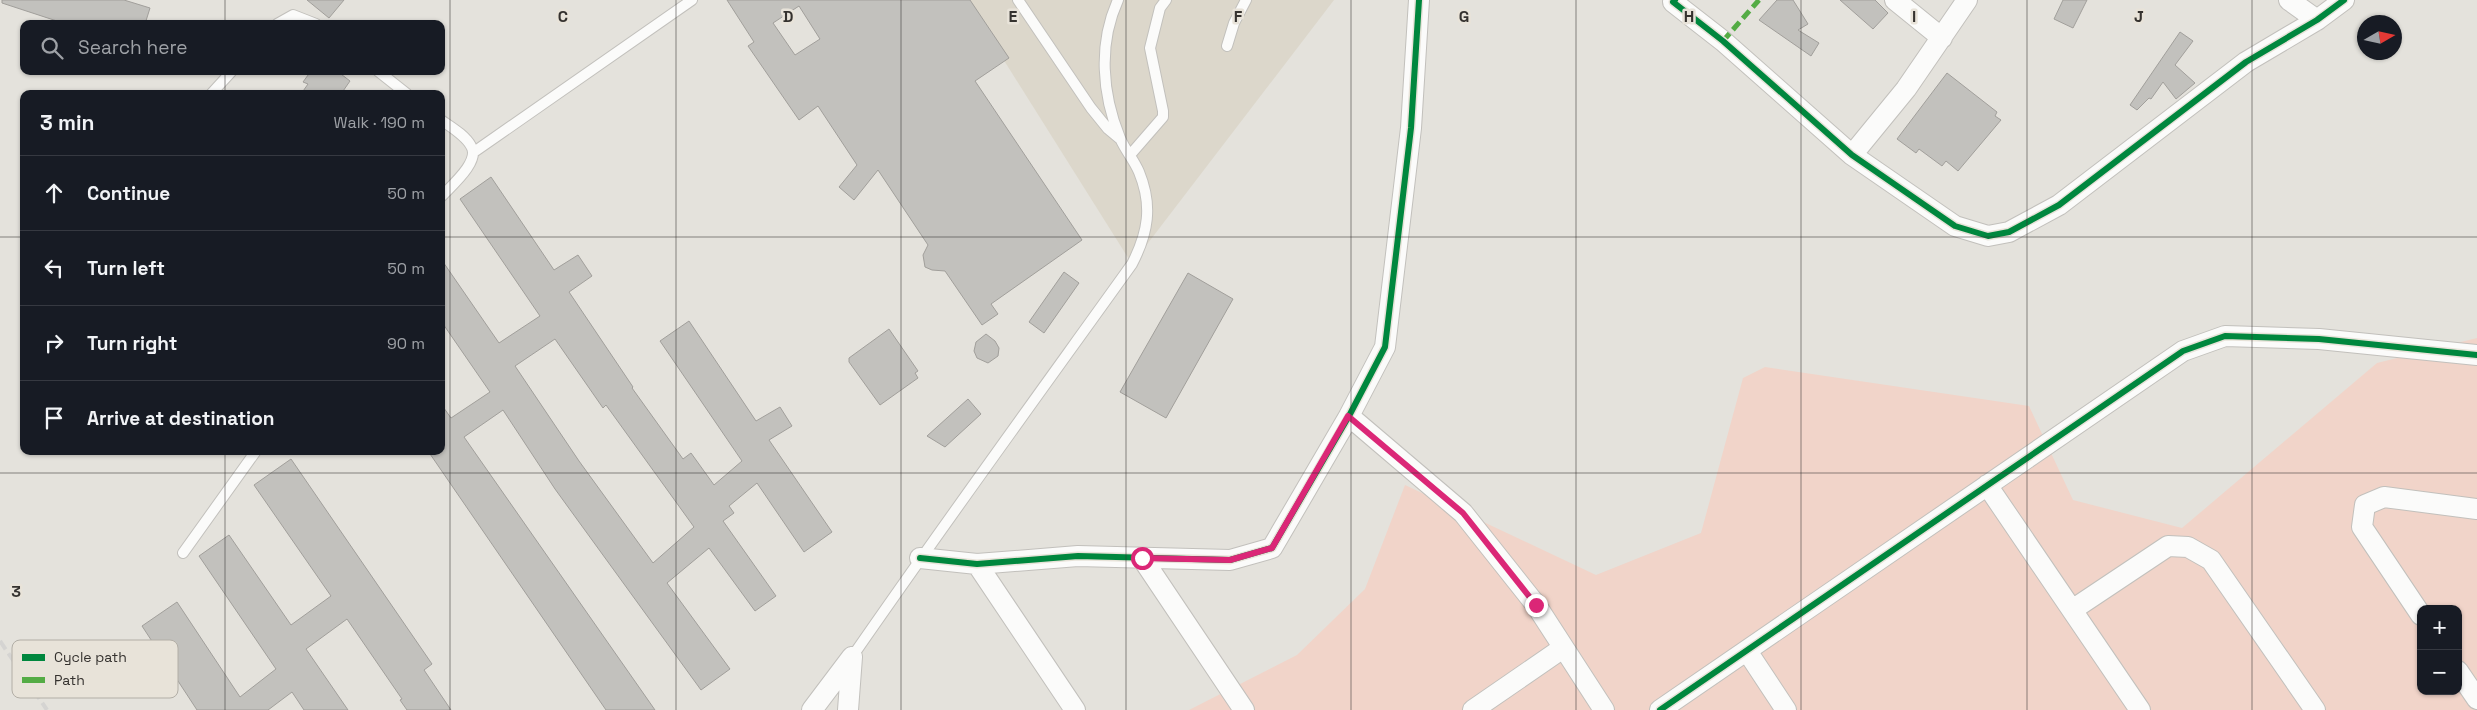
<!DOCTYPE html>
<meta charset="utf-8">
<style>
:root{--surface:#171b24;--page:#20242c;--text:#f1f3f6;--muted:#9ea1a6;--line:#363941}
body{margin:0;font-family:"Space Grotesk",sans-serif;background:var(--page);color:var(--text)}
.controls{position:absolute;right:15px;bottom:15px;display:grid;overflow:hidden;border-radius:10px;box-shadow:0 1px 4px #0004}
.controls button{width:45px;height:45px;display:grid;place-items:center;padding:0;border:0;border-bottom:1px solid var(--line);background:var(--surface);color:var(--text);font:25px sans-serif}
.compass{position:absolute;left:2357px;top:15px;width:45px;height:45px;border-radius:50%;background:var(--surface);box-shadow:0 1px 4px #0004;rotate:81deg}
.stop{position:absolute;width:15px;height:15px;margin:-11px;border:4px solid #db2777;border-radius:50%;background:#fff}
.stop.end{background:#db2777;border-color:#fff;box-shadow:0 1px 5px #0008}
.list{margin:0;padding:0;list-style:none}
h2{display:flex;justify-content:space-between;align-items:center;height:65px;margin:0;padding:0 20px;font-size:21px}
h2 small{font-size:16px;font-weight:400;color:var(--muted)}
.list li{display:grid;grid-template-columns:32px 1fr auto;gap:15px;align-items:center;box-sizing:border-box;height:75px;padding:0 20px;border-top:1px solid var(--line)}
.list b{display:block;font-size:19px;white-space:nowrap}
.list em{font-size:16px;font-style:normal;color:var(--muted)}
.icon{flex:none;width:28px;height:28px;fill:none;stroke:currentColor;stroke-width:2;stroke-linecap:round;stroke-linejoin:round}
.map{position:relative;flex:none;width:2477px;height:710px;overflow:hidden}
.search{position:absolute;background:var(--surface);box-shadow:0 1px 4px #0004;left:20px;top:20px;width:425px;height:55px;display:flex;align-items:center;gap:12px;box-sizing:border-box;padding:0 18px;border-radius:10px;color:var(--muted);font-size:19px}
.panel{position:absolute;background:var(--surface);box-shadow:0 1px 4px #0004;left:20px;top:90px;width:425px;height:365px;border-radius:10px}
.map>svg:first-child{display:block}
.built{fill:#dcd7cb}
.green{fill:#f1d4c9;fill-rule:evenodd}
.building{fill:#c2c1bd;stroke:#a19f9b;fill-rule:evenodd}
.lines{fill:none;stroke-linecap:round;stroke-linejoin:round}
.lane-casing{stroke:#c2c0bc;stroke-width:12}
.street-casing{stroke:#c2c0bc;stroke-width:22}
.lane{stroke:#fbfbfa;stroke-width:10}
.street{stroke:#fbfbfa;stroke-width:20}
.rail{stroke:#d5d4d2;stroke-width:4;stroke-dasharray:10 5;stroke-linecap:butt}
.quiet{stroke:#54ac45;stroke-width:5;stroke-dasharray:10 5;stroke-linecap:butt}
.cycleway-casing{stroke:#e8e3d9;stroke-width:9}
.cycleway{stroke:#00873e;stroke-width:6}
.route{stroke:#db2777;stroke-width:6}
.grid{fill:none;stroke:#35322f;stroke-width:1;stroke-opacity:0.55}
.key{fill:#e8e3d9;stroke:#b2aea6;stroke-width:1}
.key-label{font-size:14px;fill:#35322f}
.grid-label{font-size:16px;text-anchor:middle;font-weight:bold;fill:#35322f;stroke:#e8e3d9;stroke-width:5;stroke-linejoin:round;paint-order:stroke}
</style>
<div class="map">
<svg width="2477" height="710" viewBox="0 0 2477 710">
<rect width="100%" height="100%" fill="#e4e2dc"/>
<!-- built -->
<path class="built" d="M966 0H1334L1132 264Z"/>
<!-- green -->
<path class="green" d="M2477 338V710H1189L1297 655 1365 589 1405 485 1596 575 1701 533 1743 378 1765 367 2029 406 2073 500 2182 528 2377 363ZM2421 609H2458V691H2421Z"/>
<!-- building -->
<path class="building" d="M2 0H124L150 8 145 24H66L2 3Z
M307 0H344L329 18Z
M727 0H970L1009 58 975 81 1082 240 991 304 998 314 982 325 945 271 932 270 925 267 923 255 928 245 878 170 854 200 839 187 857 165 818 106 799 120 748 46 754 42ZM799 6 820 39 795 55 773 23Z
M1777 0H1793L1808 24 1798 30 1819 43 1811 56 1759 20Z
M1840 0H1875L1888 13 1873 29Z
M2063 0H2087L2073 28 2054 19Z
M2180 32 2193 41 2175 65 2195 83 2176 99 2163 82 2151 99 2149 98 2137 110 2130 105Z
M311 71H337L350 81 341 94H301L308 84 303 82Z
M1947 73 1997 112 1995 116 2001 120 1958 171 1946 161 1942 166 1919 149 1916 153 1897 139Z
M491 177 554 270 578 255 592 276 569 292 633 387 632 388 683 459 691 453 714 485 742 461 660 341 689 321 756 421 780 407 792 426 769 440 832 532 804 552 757 483 729 506 734 513 723 521 776 596 755 611 709 548 667 583 730 669 701 690 555 489 503 410 464 437 655 710H606L428 451H441V404L451 418 490 392 441 321V259L499 343 540 316 460 199ZM555 339 603 408 606 405 694 527 653 563 579 461 515 366Z
M1064 272 1079 283 1044 333 1029 322Z
M1188 273 1233 299 1166 418 1120 392Z
M889 329 918 371 915 373 918 378 880 405 849 362V358Z
M986 334 995 341 999 348 998 356 988 363 977 358 974 351 976 342Z
M968 399 981 414 945 447 927 436Z
M291 459 432 664 424 670 451 710H407L400 700 402 699 347 619 306 649 348 710H304L292 692 268 710H197L142 626 177 602 240 697 276 669 199 556 229 535 291 625 331 596 254 485Z"/>
<g class="lines">
<defs>
<path id="lane" d="M1018 0 1091 108 1108 129 1120 139
M277 24 293 15 316 24
M1227 46 1234 23 1246 0
M378 71 407 94
M211 94 232 71
M441 120C451 127 465 135 471 146 481 161 451 186 441 197
M474 152 692 0
M1130 155 1163 117V111L1150 48 1160 8 1166 0
M183 553 256 451
M852 657C944 524 1038 395 1132 264 1148 233 1153 206 1139 172 1134 160 1125 150 1120 138 1102 94 1098 44 1118 0"/>
<path id="street" d="M1675 0 1673 2 1723 41 1852 155 1955 226 1988 236 2009 232 2059 205 2246 62 2317 20 2344 0
M1895 0 1942 38
M2289 0 2317 20
M1852 155 1906 89 1967 0
M1349 416 1463 513 1536 605 1604 710
M1987 485 2140 710
M920 558 977 564 1078 556 1230 560 1272 548 1349 416 1385 347 1411 128 1419 0
M1142 558 1244 710
M977 564 1075 710
M2072 610 2168 546 2188 547 2211 560 2315 710
M2421 615 2362 527 2365 505 2384 497 2477 509
M1747 651 1786 710
M2458 671 2477 699
M812 710 852 657
M848 710 852 657
M1473 710 1563 648
M1660 710 2183 351 2225 336 2319 339 2477 355"/>
</defs>
<!-- lane casing -->
<use href="#lane" class="lane-casing"/>
<!-- street casing -->
<use href="#street" class="street-casing"/>
<!-- lane -->
<use href="#lane" class="lane"/>
<!-- street -->
<use href="#street" class="street"/>
<!-- rail -->
<path class="rail" d="M0 641 47 710"/>
<!-- quiet -->
<path class="quiet" d="M1723 41 1759 0"/>
<defs>
<path id="cycleway" d="M1675 0 1673 2 1723 41 1852 155 1955 226 1988 236 2009 232 2059 205 2246 62 2317 20 2344 0
M920 558 977 564 1078 556 1230 560 1272 548 1349 416 1385 347 1411 128 1419 0
M1660 710 2183 351 2225 336 2319 339 2477 355"/>
</defs>
<!-- cycleway casing -->
<use href="#cycleway" class="cycleway-casing"/>
<!-- cycleway -->
<use href="#cycleway" class="cycleway"/>
</g>
<g class="lines">
<!-- route -->
<path class="route" d="M1142 558 1230 560 1272 548 1348 416 1463 513 1536 605"/>
</g>
<!-- grid -->
<path class="grid" d="M225 0V24M450 0V710M676 0V710M901 0V710M1126 0V710M1351 0V710M1576 0V710M1801 0V710M2027 0V710M2252 0V710M225 71V94M0 237H24M441 237H2477M225 451V710M0 473H2477"/>
<!-- legend -->
<rect x="12" y="640" width="166" height="58" rx="8" class="key"/>
<rect x="22" y="654" width="23" height="7" fill="#00873e"/>
<rect x="22" y="677" width="23" height="6" fill="#54ac45"/>
<g class="key-label">
<text x="54" y="662">Cycle path</text>
<text x="54" y="685">Path</text>
</g>
<g class="grid-label">
<text x="563" y="22">C</text>
<text x="788" y="22">D</text>
<text x="1013" y="22">E</text>
<text x="1238" y="22">F</text>
<text x="1464" y="22">G</text>
<text x="1689" y="22">H</text>
<text x="1914" y="22">I</text>
<text x="2139" y="22">J</text>
<text x="16" y="597">3</text>
</g>
</svg>
<div class="controls">
<button>+</button>
<button>−</button>
</div>
<svg class="compass" viewBox="-18 -18 36 36"><path d="M0-13l5 13h-10z" fill="#e53935"/><path d="M0 13l5-13h-10z" fill="#9ea1a6"/></svg>
<div class="stop" style="left:1142px;top:558px"></div>
<div class="stop end" style="left:1536px;top:605px"></div>
<div class="search"><svg class="icon" aria-label="search" viewBox="0 0 24 24"><circle cx="10" cy="10" r="6"/><path d="M15 15l6 6"/></svg>Search here</div>
<section class="panel">
<h2>3 min<small>Walk · 190 m</small></h2>
<ul class="list">
<li><svg class="icon" aria-label="ahead" viewBox="0 0 24 24"><path d="M12 20V5M6 11l6-6 6 6"/></svg><div><b>Continue</b></div><em>50 m</em></li>
<li><svg class="icon" aria-label="left" viewBox="0 0 24 24"><path d="M17 20v-9H6M10 6l-5 5 5 5"/></svg><div><b>Turn left</b></div><em>50 m</em></li>
<li><svg class="icon" aria-label="right" viewBox="0 0 24 24"><path d="M7 20v-9h11M14 6l5 5-5 5"/></svg><div><b>Turn right</b></div><em>90 m</em></li>
<li><svg class="icon" aria-label="arrive" viewBox="0 0 24 24"><path d="M6 21V4h12l-3 4 3 4H6"/></svg><div><b>Arrive at destination</b></div></li>
</ul>
</section>
</div>
